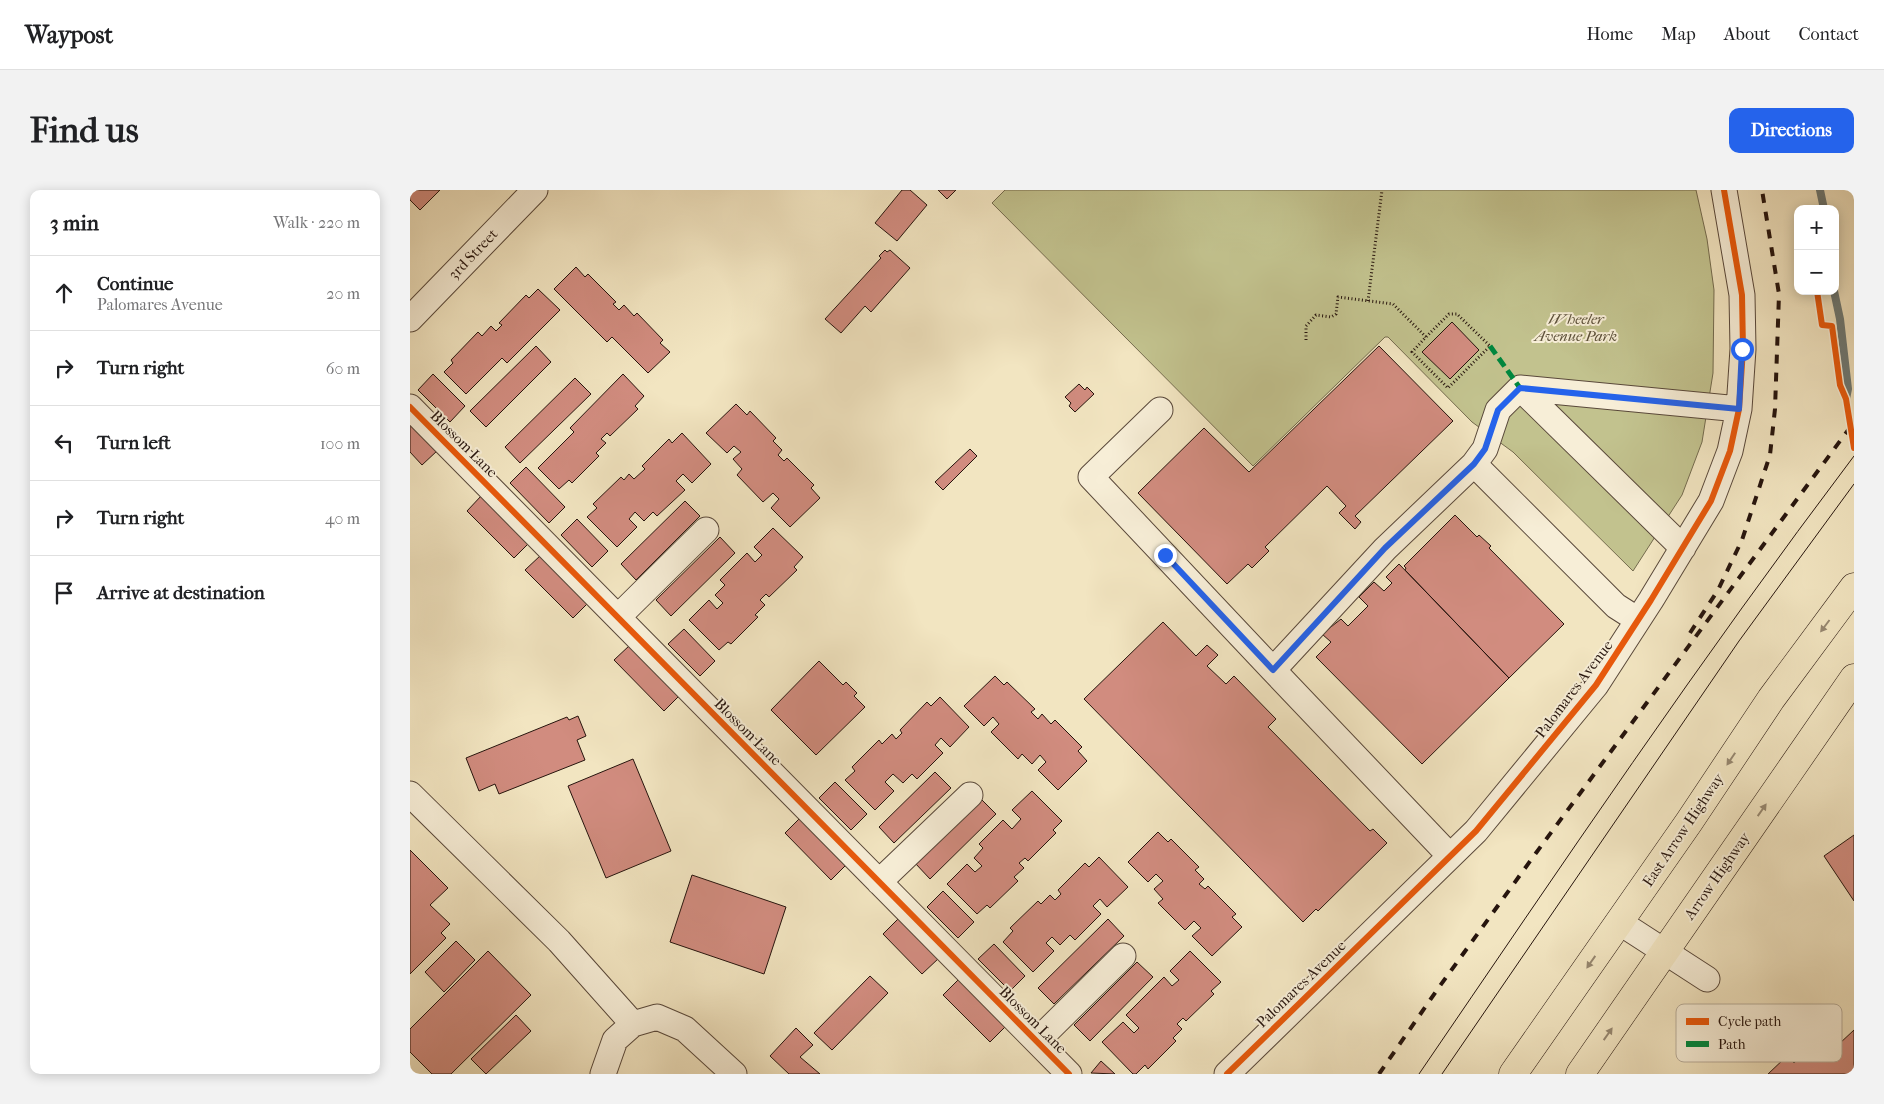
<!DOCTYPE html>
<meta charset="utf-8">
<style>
:root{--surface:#fff;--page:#f2f2f2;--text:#202124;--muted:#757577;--line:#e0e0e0;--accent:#2563eb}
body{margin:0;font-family:"IM FELL French Canon",serif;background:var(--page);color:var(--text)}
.controls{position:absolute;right:15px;top:15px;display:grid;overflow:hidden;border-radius:10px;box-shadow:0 2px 12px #0003}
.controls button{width:45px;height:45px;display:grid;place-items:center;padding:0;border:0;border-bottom:1px solid var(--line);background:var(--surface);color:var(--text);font:25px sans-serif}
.stop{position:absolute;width:15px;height:15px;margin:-11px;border:4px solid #2563eb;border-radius:50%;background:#fff}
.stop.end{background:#2563eb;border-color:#fff;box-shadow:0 1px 5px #0008}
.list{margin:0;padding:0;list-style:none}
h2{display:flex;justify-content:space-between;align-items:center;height:65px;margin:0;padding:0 20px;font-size:21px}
h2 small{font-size:16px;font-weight:400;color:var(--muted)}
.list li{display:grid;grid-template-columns:32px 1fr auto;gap:15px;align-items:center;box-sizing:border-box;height:75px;padding:0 20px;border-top:1px solid var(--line)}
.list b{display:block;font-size:19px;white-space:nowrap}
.list p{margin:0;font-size:16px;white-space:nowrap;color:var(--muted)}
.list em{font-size:16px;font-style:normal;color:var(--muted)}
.icon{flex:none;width:28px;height:28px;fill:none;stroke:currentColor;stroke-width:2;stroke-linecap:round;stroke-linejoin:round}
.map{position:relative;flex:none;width:1444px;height:884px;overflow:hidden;border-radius:10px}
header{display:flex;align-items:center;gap:30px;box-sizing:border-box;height:70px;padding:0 25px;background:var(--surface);border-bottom:1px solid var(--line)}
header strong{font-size:24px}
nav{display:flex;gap:28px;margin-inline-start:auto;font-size:18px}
.intro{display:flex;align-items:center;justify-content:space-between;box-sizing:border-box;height:120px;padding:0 30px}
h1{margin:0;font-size:35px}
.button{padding:12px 22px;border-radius:10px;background:var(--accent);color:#fff;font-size:18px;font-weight:700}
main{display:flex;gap:30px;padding:0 30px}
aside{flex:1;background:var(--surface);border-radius:10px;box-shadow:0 2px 12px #0003}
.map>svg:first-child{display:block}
.green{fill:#c2c28e;stroke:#746b4e}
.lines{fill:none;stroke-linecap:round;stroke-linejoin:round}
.stream{stroke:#6d7975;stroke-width:8}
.building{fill:#d18c7f;stroke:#26140d}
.minor-casing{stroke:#59483a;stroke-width:27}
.major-casing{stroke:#26140d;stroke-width:29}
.path{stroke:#26140d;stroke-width:3;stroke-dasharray:1 2.5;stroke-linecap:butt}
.minor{stroke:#f7eed7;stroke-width:25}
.major{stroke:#f2e5c1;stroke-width:28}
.tram{stroke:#26140d;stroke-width:1}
.rail{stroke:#26140d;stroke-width:4;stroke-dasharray:9 9;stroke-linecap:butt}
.quiet{stroke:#00873e;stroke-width:5;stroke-dasharray:10 5;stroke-linecap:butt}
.cycleway-casing{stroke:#f7eed7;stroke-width:9}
.cycleway{stroke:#e8590c;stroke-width:6}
.oneway{fill:#968770}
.route{stroke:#2563eb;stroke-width:6}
.labels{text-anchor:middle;stroke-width:4;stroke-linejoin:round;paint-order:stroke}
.street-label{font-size:15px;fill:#26140d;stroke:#f7eed7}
.park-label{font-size:15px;font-style:italic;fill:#5d513a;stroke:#f7eed7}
.key{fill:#f7eed7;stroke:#b8ad9a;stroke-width:1}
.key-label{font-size:14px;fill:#26140d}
</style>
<header>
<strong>Waypost</strong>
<nav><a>Home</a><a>Map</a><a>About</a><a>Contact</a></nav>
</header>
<div class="intro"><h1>Find us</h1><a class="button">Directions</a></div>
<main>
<aside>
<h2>3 min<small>Walk · 220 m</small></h2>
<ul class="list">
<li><svg class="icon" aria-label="ahead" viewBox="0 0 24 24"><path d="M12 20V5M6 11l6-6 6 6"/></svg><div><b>Continue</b><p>Palomares Avenue</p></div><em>20 m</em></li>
<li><svg class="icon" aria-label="right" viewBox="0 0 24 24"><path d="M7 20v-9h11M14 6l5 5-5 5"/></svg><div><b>Turn right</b></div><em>60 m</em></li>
<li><svg class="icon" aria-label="left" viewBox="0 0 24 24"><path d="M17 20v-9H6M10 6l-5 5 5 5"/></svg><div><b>Turn left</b></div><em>100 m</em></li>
<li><svg class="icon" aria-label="right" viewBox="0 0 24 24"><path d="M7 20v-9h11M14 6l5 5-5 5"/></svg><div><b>Turn right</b></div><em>40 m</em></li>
<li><svg class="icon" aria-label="arrive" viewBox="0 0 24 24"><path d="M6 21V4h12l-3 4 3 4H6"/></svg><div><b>Arrive at destination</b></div></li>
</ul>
</aside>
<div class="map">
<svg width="1444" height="884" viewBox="0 0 1444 884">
<rect width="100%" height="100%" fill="#f2e5c1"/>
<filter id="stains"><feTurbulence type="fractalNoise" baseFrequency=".004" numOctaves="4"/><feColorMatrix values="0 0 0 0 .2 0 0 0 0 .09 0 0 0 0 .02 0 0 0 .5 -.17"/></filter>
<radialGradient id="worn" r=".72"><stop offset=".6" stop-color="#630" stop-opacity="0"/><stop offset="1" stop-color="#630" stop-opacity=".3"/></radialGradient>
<!-- green -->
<path class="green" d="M595 0H1286L1297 49 1304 100 1303 183 1292 252 1272 305 1223 381 1103 262 1062 232 978 147H975L843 276 582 13Z"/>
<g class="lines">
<!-- stream -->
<path class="stream" d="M1410 0 1414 19
M1424 101 1430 129 1438 199 1436 209"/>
</g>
<!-- building -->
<path class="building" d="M0 0H30L10 20 0 10Z
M492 0H500L517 15 487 51 465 33Z
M528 0H546L537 9Z
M475 60 477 62 480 60 500 78 461 122 455 116 431 143 415 129 471 68 469 66Z
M166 77 175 87 178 84 206 112 203 114 209 120 214 115 224 126 227 123 253 150 250 153 260 162 238 183 202 147 197 152 144 99Z
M128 99 150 120 97 173 92 168 56 204 34 182 43 173 41 170 68 142 72 146 81 136 86 141 92 135 89 133 116 105 119 108Z
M1042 132 1069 160 1040 189 1012 162Z
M126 156 141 172 76 237 60 221Z
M969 156 1043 231 945 326 951 332 945 339 929 323 936 316 917 296 855 357 859 361 842 378 838 374 817 394 728 303 794 238 839 282Z
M23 184 55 216 40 232 8 200Z
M213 184 234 206 225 216 228 219 200 246 197 243 191 249 196 253 186 263 189 266 162 293 159 290 149 299 128 278 164 242 160 238Z
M165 188 181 204 110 273 95 257Z
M669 194 675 200 677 197 684 204 665 222 659 216 661 213 655 207Z
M326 214 337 225 340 221 366 248 363 251 372 260 368 265 374 271 377 268 404 295 401 298 410 308 380 337 361 318 369 309 363 303 353 312 327 285 332 279 323 269 331 262 324 256 317 263 296 243Z
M0 231 28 260 12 275 0 262Z
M272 243 301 274 282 293 273 284 266 291 275 300 247 326 243 322 234 331 225 322 219 329 227 337 207 357 177 327 187 318 183 314 211 287 214 290 219 284 224 289 235 279 232 276 259 249 262 253Z
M560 259 567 266 533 300 525 292Z
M116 277 155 317 139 333 100 293Z
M72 305 120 352 104 368 57 321Z
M275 311 290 326 226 390 211 374Z
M1045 325 1067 347 1069 345 1081 356 1079 358 1154 434 1099 488 995 380 996 378 994 376Z
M167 329 198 361 182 377 151 345Z
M363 338 393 367 384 377 387 380 359 407 356 404 350 410 355 415 345 425 348 427 321 454 318 452 309 460 279 430 299 410 307 419 313 413 305 405 315 395 310 390 337 363 345 372 352 365 344 357Z
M310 347 325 363 261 426 246 410Z
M131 365 179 412 163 428 115 380Z
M989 374 1099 488 1012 574 906 467 921 452 912 444 931 429 938 436 958 416 949 407 964 392 974 401 982 393 976 387Z
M753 432 786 466 797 455 808 465 797 476 816 494 824 486 866 529 858 537 960 641 963 639 977 653 908 721 906 719 893 732 674 509Z
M274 439 305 471 290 486 258 454Z
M220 455 270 505 254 521 204 470Z
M409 471 433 495 436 492 447 503 444 506 455 517 406 565 361 520Z
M585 486 594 495 597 492 625 519 621 522 628 529 632 524 641 534 645 530 672 557 668 561 677 571 648 600 628 580 636 572 630 565 622 574 612 564 608 569 581 542 589 534 583 527 574 536 554 516Z
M530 507 559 537 540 557 531 548 525 555 533 563 507 589 502 584 493 593 483 584 475 592 484 601 465 620 435 590 445 581 442 577 469 550 472 554 482 544 486 549 492 543 490 540 517 512 521 516Z
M168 526 176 546 167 550 175 570 89 604 85 594 69 601 56 568 157 527 159 530Z
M223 569 261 661 196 688 158 596Z
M525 582 541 598 484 653 469 637Z
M425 592 457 624 441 640 409 608Z
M622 601 652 631 643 640 646 643 618 671 615 668 609 673 614 678 604 687 608 691 580 718 577 715 567 724 537 694 557 674 565 682 572 676 564 668 573 658 569 654 593 630 602 639 611 629 602 620Z
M570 608 586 624 520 689 505 673Z
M390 628 436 675 421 690 375 643Z
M748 642 758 652 761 649 789 677 785 680 794 689 789 694 795 699 798 696 826 724 822 727 832 737 802 766 782 746 791 738 784 731 775 740 748 713 753 709 744 699 753 691 746 684 738 692 718 672Z
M1444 645V711L1414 666Z
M0 660 38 698 20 715 40 734 31 743 36 748 0 784Z
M689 667 718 697 697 717 690 709 683 716 691 724 665 750 660 745 650 755 642 747 636 753 644 761 623 782 593 752 603 741 600 738 628 711 631 714 640 705 645 710 651 704 648 700 675 673 679 677Z
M282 685 376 717 354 784 260 752Z
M533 701 564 732 548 748 517 717Z
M489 728 529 768 512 784 473 744Z
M698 729 714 746 644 814 628 798Z
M46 751 65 770 34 802 15 782Z
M584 754 615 786 600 801 568 769Z
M78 761 121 805 41 884H22L0 862V839Z
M780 761 811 792 801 801 804 804 776 831 773 828 767 834 772 839 763 848 766 851 738 879 735 875 726 884H723L692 852 713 832 724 843 729 838 716 825 754 787 762 796 769 790 760 781Z
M727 772 743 787 680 851 664 835Z
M460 786 478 803 422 860 404 843Z
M549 789 596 836 580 852 533 805Z
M106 825 121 841 76 884 61 869Z
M386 838 403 855 390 867 410 884H379L360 866Z
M1444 840V884H1358L1377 866 1384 873 1417 841 1429 854Z
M691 871 705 884 681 883Z"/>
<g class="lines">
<defs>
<path id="minor" d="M0 129 125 0
M0 217 659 884
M750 220 681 287 863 480
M1064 274 1206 416 1228 430
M1273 358 1110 198 1329 219
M208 427 296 340
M0 604 149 751 223 834
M1040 666 863 480 975 359 1064 274 1075 259 1088 220 1110 198
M469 692 560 605
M1209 732 1297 789
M627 851 713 766
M193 884 205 850 223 834 247 827 275 839 324 884
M817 884 1066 641 1186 495 1241 410 1301 311 1320 261 1329 219 1333 159 1332 105 1314 0"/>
<path id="major" d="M1103 884 1279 632 1361 509 1444 397
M1170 884 1444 488"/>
</defs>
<!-- minor casing -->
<use href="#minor" class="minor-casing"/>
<!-- major casing -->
<use href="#major" class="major-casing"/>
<!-- path -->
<path class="path" d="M958 111 972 0
M896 150V136L906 125 921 127 926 124 928 107 983 114 1016 147 1002 162 1038 198 1080 156 1047 124H1039L1016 147"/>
<!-- minor -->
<use href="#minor" class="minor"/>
<!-- major -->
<use href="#major" class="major"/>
<!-- tram -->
<path class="tram" d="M1009 884C1151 676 1292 467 1444 266
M1032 884 1329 451 1444 294"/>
<!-- rail -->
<path class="rail" d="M1280 443 1308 400 1332 350 1360 265 1365 219 1369 104 1352 0
M969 884 1027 800 1126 663 1444 232"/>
<!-- quiet -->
<path class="quiet" d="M1080 156 1110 198"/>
<defs>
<path id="cycleway" d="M1407 101 1412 135 1422 136 1430 195 1436 209 1444 258
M0 217 659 884
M817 884 1066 641 1186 495 1241 410 1301 311 1320 261 1329 219 1333 159 1332 105 1314 0"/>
</defs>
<!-- cycleway casing -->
<use href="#cycleway" class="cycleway-casing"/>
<!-- cycleway -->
<use href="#cycleway" class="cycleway"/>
</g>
<!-- one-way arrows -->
<defs><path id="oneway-solid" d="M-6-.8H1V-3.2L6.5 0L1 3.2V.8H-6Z" transform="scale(1.25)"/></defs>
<g class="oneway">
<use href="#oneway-solid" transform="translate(1415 436) rotate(127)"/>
<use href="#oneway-solid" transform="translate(1321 569) rotate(124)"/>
<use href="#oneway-solid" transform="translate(1352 620) rotate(-55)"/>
<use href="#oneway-solid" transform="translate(1181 772) rotate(125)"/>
<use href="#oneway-solid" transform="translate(1198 844) rotate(-55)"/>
</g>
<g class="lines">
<!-- route -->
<path class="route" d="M755 365 863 480 975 358 1064 274 1075 259 1088 220 1110 198 1329 219 1332 159"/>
</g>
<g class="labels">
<!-- street labels -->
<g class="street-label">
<text transform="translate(63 64) rotate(-46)" y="5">3rd Street</text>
<text transform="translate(54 254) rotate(45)" y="5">Blossom Lane</text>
<text transform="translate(1164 499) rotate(-53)" y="5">Palomares Avenue</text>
<text transform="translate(338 542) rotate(45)" y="5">Blossom Lane</text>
<text transform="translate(1273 640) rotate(-56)" y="5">East Arrow Highway</text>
<text transform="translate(1307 686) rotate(-55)" y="5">Arrow Highway</text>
<text transform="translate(891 794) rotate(-44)" y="5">Palomares Avenue</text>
<text transform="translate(623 830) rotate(45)" y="5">Blossom Lane</text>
</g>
<!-- park labels -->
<g class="park-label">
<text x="1166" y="134">Wheeler<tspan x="1166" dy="17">Avenue Park</tspan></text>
</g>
</g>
<!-- legend -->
<rect x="1266" y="814" width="166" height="58" rx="8" class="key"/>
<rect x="1276" y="828" width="23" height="7" fill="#e8590c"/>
<rect x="1276" y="851" width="23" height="6" fill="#00873e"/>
<g class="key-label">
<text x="1308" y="836">Cycle path</text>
<text x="1308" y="859">Path</text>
</g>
<rect width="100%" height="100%" filter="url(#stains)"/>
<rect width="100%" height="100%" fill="url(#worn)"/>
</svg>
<div class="controls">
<button>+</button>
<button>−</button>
</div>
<div class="stop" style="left:1332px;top:159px"></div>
<div class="stop end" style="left:755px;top:365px"></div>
</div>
</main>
